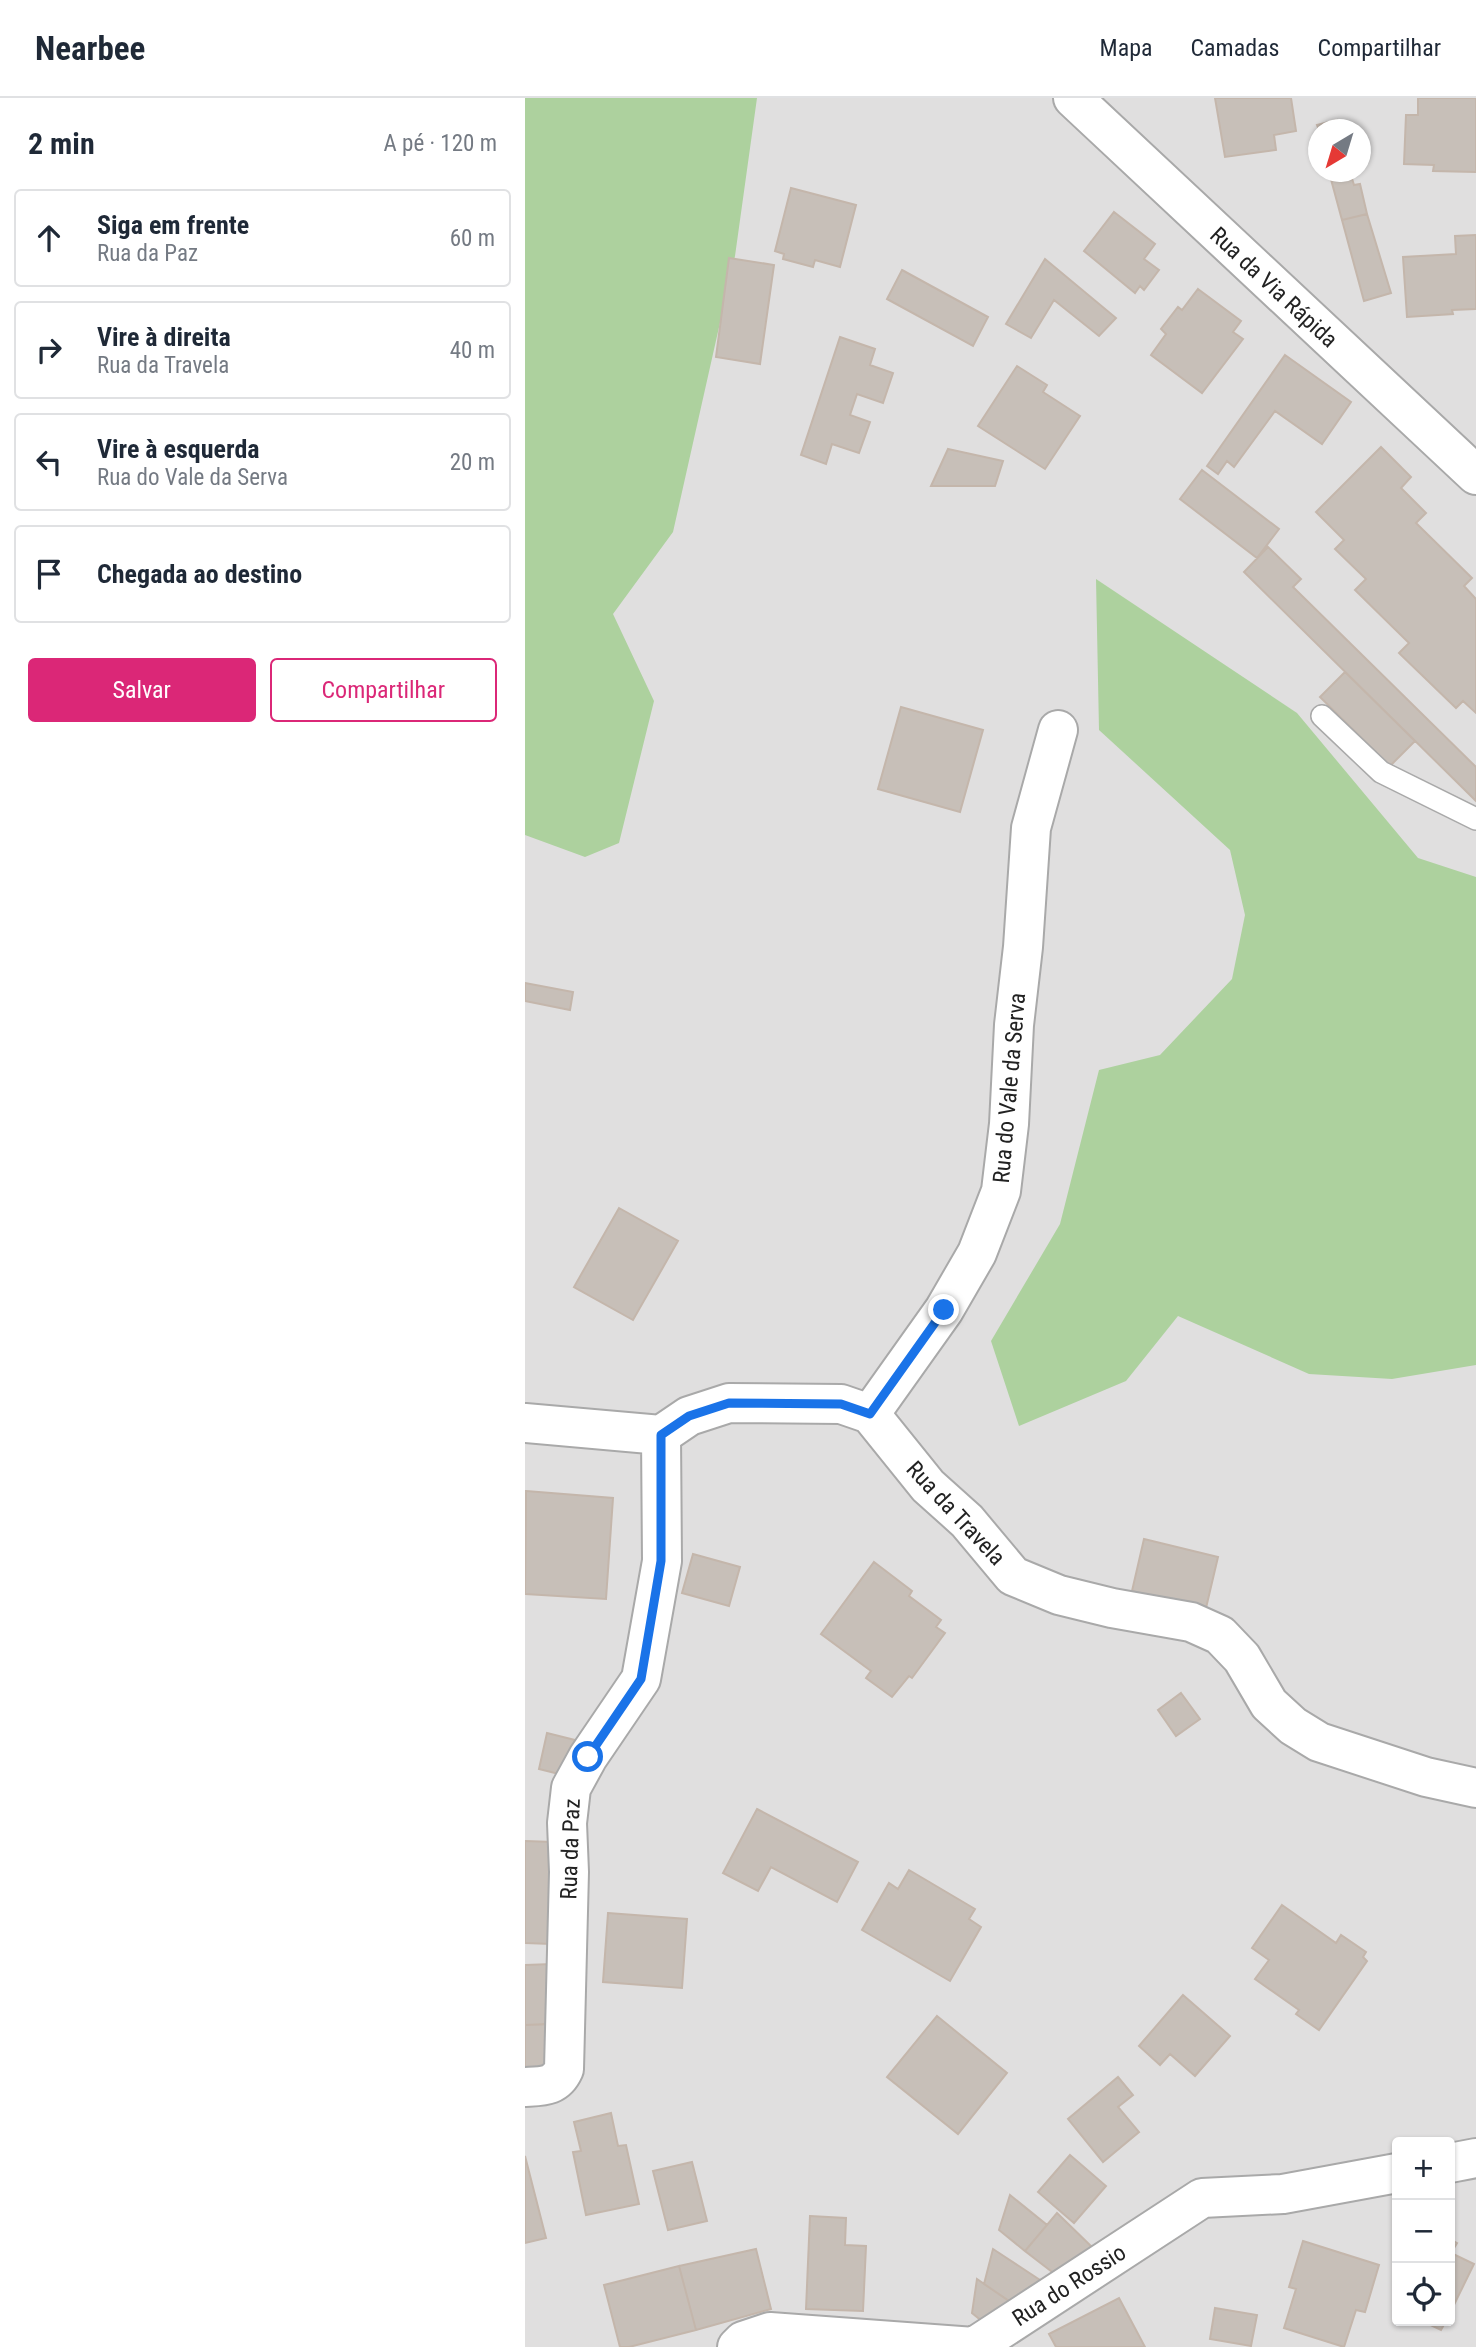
<!DOCTYPE html>
<html lang="pt">
<meta charset="utf-8">
<style>
:root{--surface:#fff;--page:#f6f6f7;--text:#1f2937;--muted:#747a83;--line:#e0e1e3;--accent:#db2777}
body{margin:0;font-family:"Roboto Condensed",sans-serif;background:var(--page);color:var(--text)}
.controls{position:absolute;right:21px;bottom:21px;display:grid;overflow:hidden;border-radius:7px;box-shadow:0 2px 5px #0004}
.controls button{width:63px;height:63px;display:grid;place-items:center;padding:0;border:0;border-bottom:2px solid var(--line);background:var(--surface);color:var(--text);font:35px sans-serif}
.compass{position:absolute;left:783px;top:21px;width:63px;height:63px;border-radius:50%;background:var(--surface);box-shadow:0 2px 5px #0004;rotate:218deg}
.stop{position:absolute;width:21px;height:21px;margin:-16px;border:5px solid #1a73e8;border-radius:50%;background:#fff}
.stop.end{background:#1a73e8;border-color:#fff;box-shadow:0 2px 7px #0008}
.list{margin:0;padding:0;list-style:none}
h2{display:flex;justify-content:space-between;align-items:center;height:91px;margin:0;padding:0 28px;font-size:30px}
h2 small{font-size:23px;font-weight:400;color:var(--muted)}
.list li{display:grid;grid-template-columns:46px 1fr auto;gap:21px;align-items:center;box-sizing:border-box;height:98px;margin:0 14px 14px;padding:0 14px;border:2px solid var(--line);border-radius:7px}
.list b{display:block;font-size:26px;white-space:nowrap}
.list p{margin:0;font-size:23px;white-space:nowrap;color:var(--muted)}
.list em{font-size:23px;font-style:normal;color:var(--muted)}
.actions{display:flex;gap:14px;padding:21px 28px}
.actions a{flex:1;padding:16px 0;border:2px solid var(--accent);border-radius:7px;text-align:center;font-size:24px;color:var(--accent)}
.actions .main{background:var(--accent);color:#fff}
.icon{flex:none;width:38px;height:38px;fill:none;stroke:currentColor;stroke-width:2;stroke-linecap:round;stroke-linejoin:round}
.map{position:relative;flex:none;width:951px;height:2249px;overflow:hidden}
header{display:flex;align-items:center;gap:42px;box-sizing:border-box;height:98px;padding:0 35px;background:var(--surface);border-bottom:2px solid var(--line)}
header strong{font-size:33px}
nav{display:flex;gap:38px;margin-inline-start:auto;font-size:24px}
main{display:flex}
aside{flex:1;background:var(--surface)}
.map>svg:first-child{display:block}
.residential{fill:#e0dfdf;fill-rule:evenodd}
.forest{fill:#add19e}
.building{fill:#c7bfb8;stroke:#c4b6ab;stroke-width:2}
.lines{fill:none;stroke-linecap:round;stroke-linejoin:round}
.service-casing{stroke:#a9a9a9;stroke-width:24}
.minor-casing{stroke:#a9a9a9;stroke-width:42}
.service{stroke:#fff;stroke-width:21}
.minor{stroke:#fff;stroke-width:38}
.route{stroke:#1a73e8;stroke-width:9}
.labels{text-anchor:middle;stroke-width:7;stroke-linejoin:round;paint-order:stroke}
.street-label{font-size:23px;fill:#222;stroke:#fff}
</style>
<header>
<strong>Nearbee</strong>
<nav><a>Mapa</a><a>Camadas</a><a>Compartilhar</a></nav>
</header>
<main>
<aside>
<h2>2 min<small>A pé · 120 m</small></h2>
<ul class="list">
<li><svg class="icon" aria-label="ahead" viewBox="0 0 24 24"><path d="M12 20V5M6 11l6-6 6 6"/></svg><div><b>Siga em frente</b><p>Rua da Paz</p></div><em>60 m</em></li>
<li><svg class="icon" aria-label="right" viewBox="0 0 24 24"><path d="M7 20v-9h11M14 6l5 5-5 5"/></svg><div><b>Vire à direita</b><p>Rua da Travela</p></div><em>40 m</em></li>
<li><svg class="icon" aria-label="left" viewBox="0 0 24 24"><path d="M17 20v-9H6M10 6l-5 5 5 5"/></svg><div><b>Vire à esquerda</b><p>Rua do Vale da Serva</p></div><em>20 m</em></li>
<li><svg class="icon" aria-label="arrive" viewBox="0 0 24 24"><path d="M6 21V4h12l-3 4 3 4H6"/></svg><div><b>Chegada ao destino</b></div></li>
</ul>
<div class="actions"><a class="main">Salvar</a><a>Compartilhar</a></div>
</aside>
<div class="map">
<svg width="951" height="2249" viewBox="0 0 951 2249">
<rect width="100%" height="100%" fill="#f2efe9"/>
<!-- residential -->
<path class="residential" d="M0 0H951V2249H0ZM794 32H836V74H794ZM872 2044H925V2223H872Z"/>
<!-- forest -->
<path class="forest" d="M0 0H232L210 158 148 434 88 516 129 603 94 745 60 759 0 737Z
M571 481 772 615 893 760 951 779V1267L867 1281 784 1276 653 1218 601 1283 494 1328 466 1243 535 1126 574 972 635 957 707 881 720 817 705 752 574 632Z"/>
<!-- building -->
<path class="building" d="M690 0H766L771 33 749 37 751 52 700 59Z
M893 0H951V74L908 73 909 67 879 66 881 17H893Z
M812 22 814 32H794L792 27Z
M804 74H825L829 87 835 86 842 116 817 122Z
M266 90 331 107 315 169 290 162 288 169 258 161 259 156 250 153Z
M589 114 630 146 619 161 634 172 619 192 615 188 610 195 559 153Z
M842 116 866 195 839 203 817 122Z
M951 137V211L927 212 928 216 882 219 878 159 931 156 930 138Z
M204 160 249 167 235 266 191 259Z
M520 161 591 220 574 238 529 202 506 240 481 226Z
M377 172 463 219 448 248 362 201Z
M673 191 716 223 708 234 718 241 677 295 626 257 641 236 636 231 653 209 657 212Z
M315 239 350 251 345 267 368 275 358 305 332 296 325 317 345 324 334 355 307 346 301 366 276 357Z
M760 257 826 304 797 346 750 313 709 369 702 363 693 376 682 368Z
M492 268 522 287 518 294 555 318 520 371 453 328Z
M856 349 886 379 876 390 901 415 891 425 947 480 939 488 951 501V615L938 603 931 610 874 555 884 545 830 492 841 481 810 451 819 442 791 414Z
M423 351 478 363 470 388H406Z
M677 372 754 431 732 460 655 401Z
M743 449 776 481 768 489 951 669V703L719 474Z
M820 574 890 643 865 668 795 599Z
M376 609 458 632 435 714 353 691Z
M0 885 48 894 45 912 0 903Z
M94 1110 153 1143 108 1222 49 1189Z
M1 1393 88 1400 81 1501 0 1496Z
M619 1441 693 1459 681 1510 607 1493Z
M168 1456 215 1469 204 1508 157 1495Z
M349 1464 387 1493 384 1498 416 1522 411 1529 420 1535 387 1580 384 1578 367 1599 341 1580 346 1573 296 1536Z
M656 1595 675 1621 651 1638 633 1612Z
M22 1635 50 1642 42 1678 14 1671Z
M232 1711 333 1764 312 1804 246 1769 233 1793 198 1775Z
M0 1743 28 1744 26 1846 0 1845Z
M384 1772 450 1811 444 1821 456 1829 425 1883 337 1832 364 1785 373 1791Z
M757 1807 811 1845 816 1837 841 1854 838 1859 842 1863 794 1932 771 1916 774 1912 730 1881 744 1862 727 1850Z
M83 1815 162 1821 157 1890 78 1884Z
M27 1866 30 1926 0 1927V1867Z
M658 1897 705 1938 670 1978 645 1956 635 1967 614 1948Z
M412 1918 482 1975 433 2036 362 1979Z
M21 1926 23 1972 0 1973V1927Z
M593 1979 608 1997 593 2009 614 2034 578 2064 543 2021Z
M86 2015 93 2048 101 2047 114 2106 61 2117 48 2054 56 2053 49 2024Z
M545 2057 581 2088 549 2125 513 2094Z
M0 2058 21 2140 0 2145Z
M167 2064 182 2123 143 2132 128 2073Z
M485 2097 522 2127 500 2153 474 2132Z
M532 2115 571 2153 535 2180 500 2153Z
M285 2118 321 2120 320 2147 341 2148 338 2213 281 2211Z
M925 2141 932 2145 926 2155 949 2166 925 2215Z
M778 2143 854 2167 840 2214 831 2212 819 2249 759 2230 771 2191 764 2189Z
M231 2151 246 2211 171 2232 154 2168Z
M468 2151 515 2182 496 2211 459 2186Z
M154 2168 171 2232 104 2249H95L79 2187Z
M452 2181 491 2208 463 2228 447 2215Z
M594 2200 620 2249H531L524 2236Z
M690 2210 732 2217 726 2248 685 2241Z
M897 2223H921L916 2232Z"/>
<g class="lines">
<defs>
<path id="service" d="M797 618 856 674 951 721"/>
<path id="minor" d="M548 0 951 377
M345 1316 419 1212 452 1155 476 1093 484 1026 489 927 498 849 506 730 533 632
M0 1325 136 1337 164 1318 204 1305 316 1306 345 1316 403 1388 442 1423 488 1478 534 1497 587 1510 666 1524 695 1537 717 1560 744 1606 768 1628 794 1644 901 1679 951 1690
M0 1989C18 1988 31 1989 39 1971L44 1774 42 1725 46 1690 63 1659 116 1581 137 1463 136 1337
M925 2065 951 2060
M212 2249 218 2243 245 2234 449 2249 677 2100 758 2096 872 2075"/>
</defs>
<!-- service casing -->
<use href="#service" class="service-casing"/>
<!-- minor casing -->
<use href="#minor" class="minor-casing"/>
<!-- service -->
<use href="#service" class="service"/>
<!-- minor -->
<use href="#minor" class="minor"/>
</g>
<g class="lines">
<!-- route -->
<path class="route" d="M63 1659 116 1581 136 1463V1337L164 1318 204 1305 316 1306 345 1316 419 1212"/>
</g>
<g class="labels">
<!-- street labels -->
<g class="street-label">
<text transform="translate(749 189) rotate(43)" y="8">Rua da Via Rápida</text>
<text transform="translate(484 990) rotate(-85)" y="8">Rua do Vale da Serva</text>
<text transform="translate(431 1415) rotate(47)" y="8">Rua da Travela</text>
<text transform="translate(45 1751) rotate(-88)" y="8">Rua da Paz</text>
<text transform="translate(544 2187) rotate(-33)" y="8">Rua do Rossio</text>
</g>
</g>
</svg>
<div class="controls">
<button>+</button>
<button>−</button>
<button><svg class="icon" aria-label="locate" viewBox="0 0 24 24"><circle cx="12" cy="12" r="6"/><path d="M12 2v4M12 18v4M2 12h4M18 12h4"/></svg></button>
</div>
<svg class="compass" viewBox="-18 -18 36 36"><path d="M0-13l5 13h-10z" fill="#e53935"/><path d="M0 13l5-13h-10z" fill="#747a83"/></svg>
<div class="stop" style="left:63px;top:1659px"></div>
<div class="stop end" style="left:419px;top:1212px"></div>
</div>
</main>
